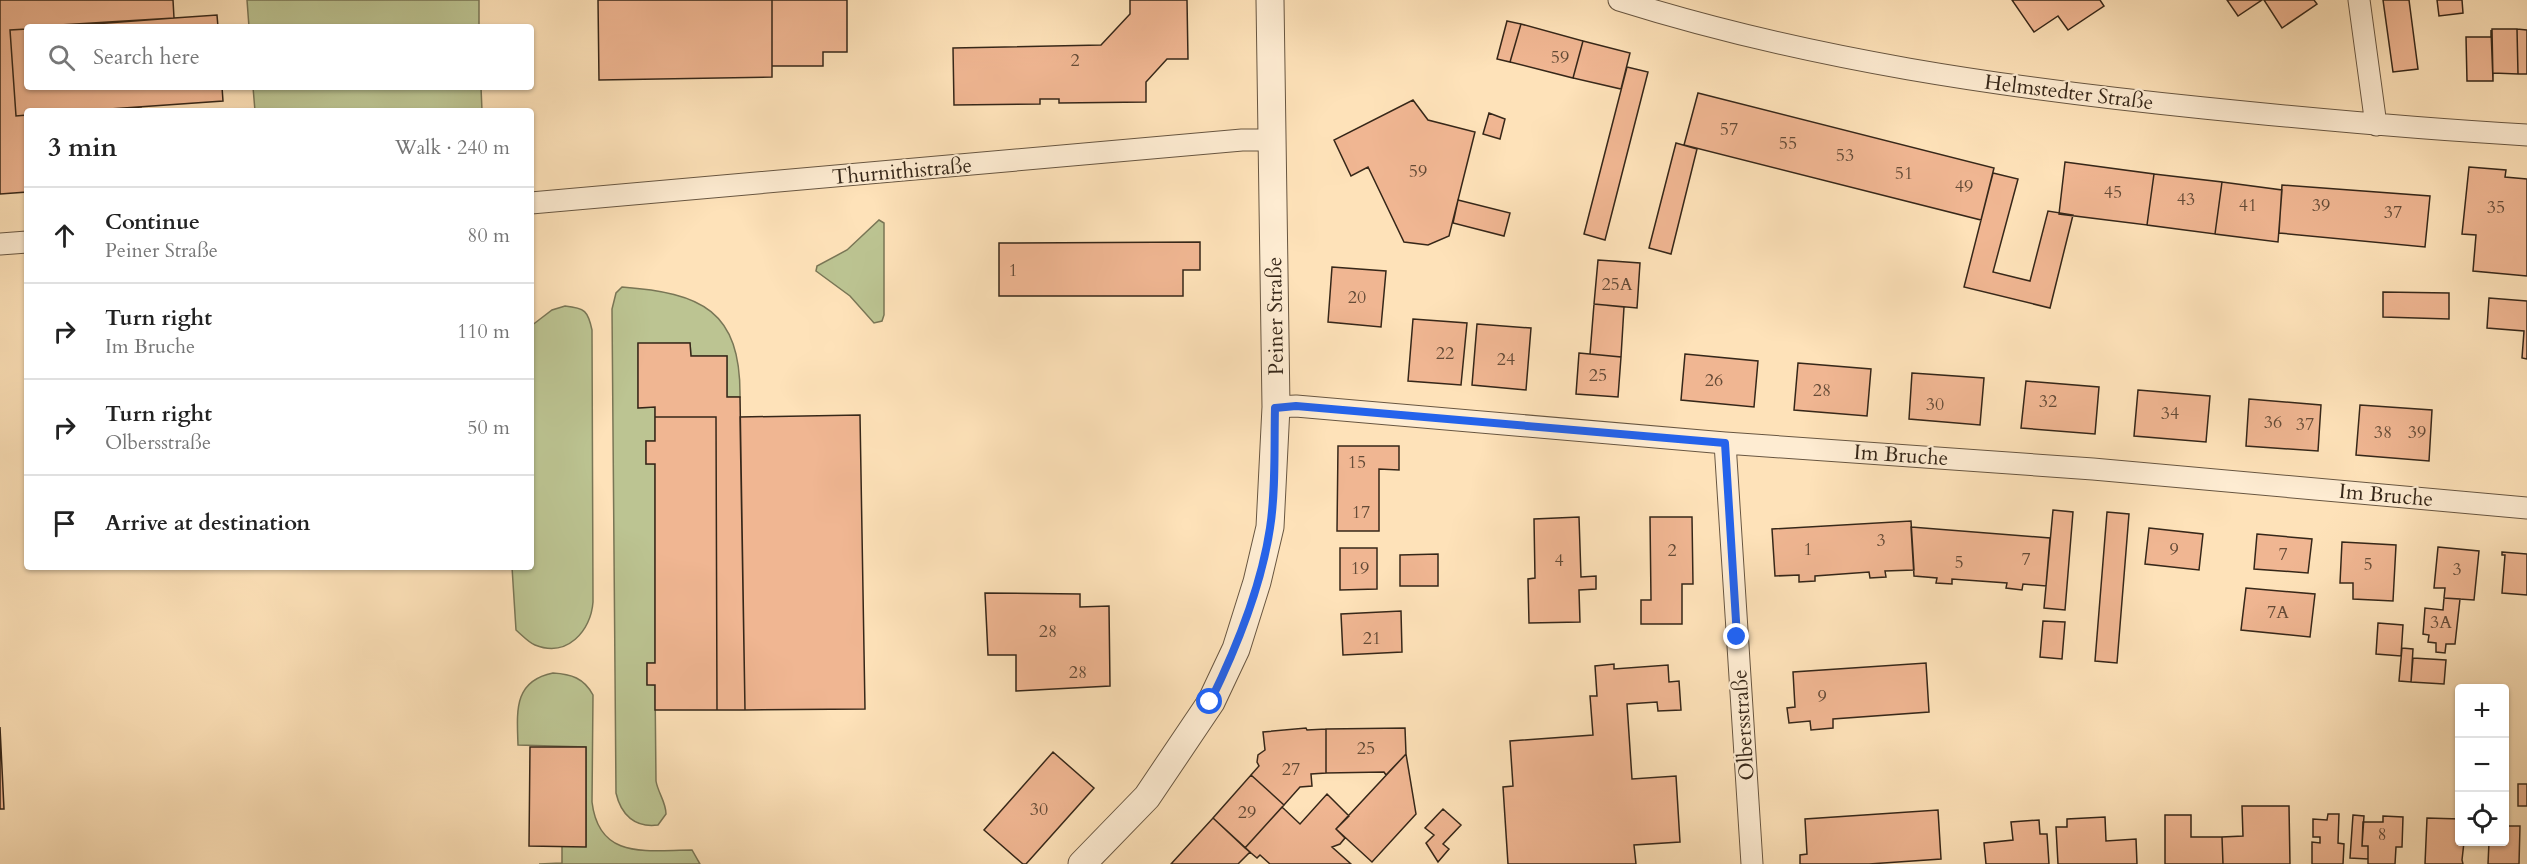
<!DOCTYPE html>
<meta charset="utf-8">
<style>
:root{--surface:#fff;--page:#f6f6f6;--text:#222;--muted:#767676;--line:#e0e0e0}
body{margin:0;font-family:Cardo,serif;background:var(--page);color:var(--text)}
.controls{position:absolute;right:18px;bottom:18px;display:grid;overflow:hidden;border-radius:6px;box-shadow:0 2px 4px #0004}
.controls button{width:54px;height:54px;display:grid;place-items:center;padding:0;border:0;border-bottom:2px solid var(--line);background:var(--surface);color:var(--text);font:30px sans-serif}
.stop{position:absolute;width:18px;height:18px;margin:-14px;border:4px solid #2563eb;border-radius:50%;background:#fff}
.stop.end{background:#2563eb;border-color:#fff;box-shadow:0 2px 6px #0008}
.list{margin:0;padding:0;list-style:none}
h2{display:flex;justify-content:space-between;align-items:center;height:78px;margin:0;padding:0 24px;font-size:26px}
h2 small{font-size:20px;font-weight:400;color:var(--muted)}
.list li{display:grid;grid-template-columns:39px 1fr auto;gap:18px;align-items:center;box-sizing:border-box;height:96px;padding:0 24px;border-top:2px solid var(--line)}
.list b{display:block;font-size:22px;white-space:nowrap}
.list p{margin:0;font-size:20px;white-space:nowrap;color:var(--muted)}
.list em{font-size:20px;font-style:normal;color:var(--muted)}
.icon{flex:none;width:33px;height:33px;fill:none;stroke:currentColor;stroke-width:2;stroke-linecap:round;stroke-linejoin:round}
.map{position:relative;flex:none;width:2527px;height:864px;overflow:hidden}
.search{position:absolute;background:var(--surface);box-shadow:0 2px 4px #0004;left:24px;top:24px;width:510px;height:66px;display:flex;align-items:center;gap:15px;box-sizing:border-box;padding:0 21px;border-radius:6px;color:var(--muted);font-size:22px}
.panel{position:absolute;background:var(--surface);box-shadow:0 2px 4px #0004;left:24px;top:108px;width:510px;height:462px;border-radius:6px}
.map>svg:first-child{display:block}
.green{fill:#bcc492;stroke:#797656;stroke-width:1.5}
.building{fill:#f0b692;stroke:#362719;stroke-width:1.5}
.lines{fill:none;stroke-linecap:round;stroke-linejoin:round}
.minor-casing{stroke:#685641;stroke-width:23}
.tertiary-casing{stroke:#685641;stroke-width:29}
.minor{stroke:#feecd2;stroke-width:21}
.tertiary{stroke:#feecd2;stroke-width:27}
.route{stroke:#2563eb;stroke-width:8}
.labels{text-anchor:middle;stroke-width:4.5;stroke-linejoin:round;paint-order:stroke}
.number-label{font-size:18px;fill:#644b37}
.street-label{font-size:21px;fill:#362719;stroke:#feecd2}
</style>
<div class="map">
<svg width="2527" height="864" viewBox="0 0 2527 864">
<rect width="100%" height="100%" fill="#fee2b9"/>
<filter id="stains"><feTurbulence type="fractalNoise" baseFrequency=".00333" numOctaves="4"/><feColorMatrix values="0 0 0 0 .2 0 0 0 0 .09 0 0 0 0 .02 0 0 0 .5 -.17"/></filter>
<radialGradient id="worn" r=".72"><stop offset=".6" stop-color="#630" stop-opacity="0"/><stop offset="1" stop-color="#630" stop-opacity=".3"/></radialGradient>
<!-- green -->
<path class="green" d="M247 0H479V27H249Z
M253 87H481L482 111H255Z
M879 220 884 223V315L882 321 874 323 850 296 816 271 817 266 847 250Z
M622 287C701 293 741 310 740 397H727V356H691L690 343 638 344V408L655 407V441H646V464H655V663H647V684L655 685 656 781C658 793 666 802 666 814L658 825C635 828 621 815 616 793L612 309 616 293Z
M565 306C585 308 588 311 592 330L593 602C591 631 567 658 535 645 528 642 522 635 516 630L512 567H531V326L552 310Z
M553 673C571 674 584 678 593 695L592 802C599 861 648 850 692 850L700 864H539L562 863V846H586V747L518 745C517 712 513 681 553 673Z"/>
<!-- building -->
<path class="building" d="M0 0H173L174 18 27 27V29L10 30 16 116 27 115V192L0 194Z
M598 0H772V77L599 80Z
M772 0H847V52H823V66H772Z
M1130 0H1187L1188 59H1167L1146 82V102L1059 103V99H1040V104L954 105 953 48 1101 45 1130 14Z
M2012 0H2100L2104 6 2068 30 2058 16 2034 32Z
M2227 0H2262L2238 16Z
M2264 0H2314L2317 4 2282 28Z
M2383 0H2409L2418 69 2393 72Z
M2437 0H2462L2463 13 2439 16Z
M217 15 218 27H54L174 18Z
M1507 21 1521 24 1510 62 1497 59Z
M1521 24 1583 41 1573 78 1510 62Z
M27 29V87H222L223 101 81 111H27V115L16 116 10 30Z
M2492 29H2517L2518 74 2493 73V81Z
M2517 29 2527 30V74H2518Z
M2491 30 2493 81H2467L2466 37H2491Z
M1583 41 1630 53 1621 89 1573 78Z
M1627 67 1648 72 1605 240 1584 234Z
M1698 93 1994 168 1981 220 1684 145Z
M1413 100 1428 120 1475 132 1449 236 1428 245 1404 242 1368 167 1351 176 1334 140Z
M141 107 142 111H81Z
M1489 113 1505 119 1500 139 1483 134Z
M1676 143 1697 149 1671 254 1649 248Z
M2065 162 2154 174 2147 225 2059 214Z
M2469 167 2506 170 2505 177 2527 179V276L2473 271 2476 235 2462 234Z
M1993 173 2018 179 1993 272 2030 281 2048 211 2073 215 2050 308 1964 287Z
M2154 174 2222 182 2215 234 2147 225Z
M2222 182 2282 190 2278 242 2215 234Z
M2282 185 2430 196 2425 247 2279 233Z
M1458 200 1510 213 1504 236 1453 223Z
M1200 242V270H1183V296H999V243Z
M1598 260 1640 263 1637 308 1594 304Z
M1332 267 1386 271 1381 327 1328 322Z
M2383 292 2449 293V319L2383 317Z
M2489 298 2527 301V359L2522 358 2524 331 2487 328Z
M1594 304 1624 307 1621 357 1590 354Z
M1413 319 1467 323 1461 385 1408 381Z
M1477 324 1531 328 1526 390 1472 385Z
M638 343H690L691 356H727V397H740L745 710H717L716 417H655V407L638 408Z
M1579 353 1621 357 1618 397 1576 394Z
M1685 354 1758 361 1754 407 1681 400Z
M1798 363 1871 369 1867 416 1794 410Z
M1912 373 1984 378 1980 425 1909 419Z
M2026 381 2099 387 2095 434 2021 428Z
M2138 390 2210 396 2206 442 2134 436Z
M2249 399 2321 405 2318 451 2246 446Z
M2360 405 2432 410 2429 461 2356 455Z
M860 415 865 709 745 710 740 417Z
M655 417H716L717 710H655V685H647V663H655V464H646V441H655Z
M1338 446H1399V470L1379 469V531H1337Z
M2053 510 2073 512 2065 610 2044 608Z
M2107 512 2129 514 2117 663 2095 661Z
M1579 517 1581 577 1596 576V589L1579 590 1580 622 1529 623 1528 579 1535 578 1534 519Z
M1650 517H1692L1693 584H1682V624H1641V600H1651Z
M1911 521 1914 570 1885 571 1886 577 1870 578 1869 572 1815 576V581L1799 582V575L1775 576 1772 529Z
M1911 527 2050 538 2046 586 2023 584 2022 590 2006 588 2007 583 1952 579V584L1936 583 1937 578 1914 576Z
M2149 528 2203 534 2199 570 2145 564Z
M2257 534 2312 539 2308 573 2254 569Z
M2342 542 2396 545 2393 601 2353 599V583H2340Z
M2438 547 2479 551 2474 600 2444 598 2445 588H2434Z
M1340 548H1377V589L1340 590Z
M2502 552 2527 554V595L2502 593 2505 555H2502Z
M1438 554V586H1400V555Z
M2246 588 2315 594 2310 637 2241 630Z
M985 593 1080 594V607L1109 606 1110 686 1016 691V655H988Z
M2444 598 2460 599 2455 644H2446L2445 653 2436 652V643L2428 642 2429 635 2423 634 2425 608 2443 610Z
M1401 611 1402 652 1343 655 1341 614Z
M2043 621 2065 622 2062 659 2040 657Z
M2378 623 2403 625 2401 656 2376 654Z
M2402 648 2413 649 2411 682 2399 681Z
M2413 658 2446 660 2444 684 2411 682Z
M1926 663 1929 712 1833 719V728L1811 730 1810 721 1789 723 1787 708 1795 707 1793 672Z
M1614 664V669L1668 665 1669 682 1679 681 1681 710 1658 711 1657 702 1627 704 1632 779 1676 776 1680 842 1634 845 1636 864H1508L1503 787 1513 786 1510 741 1593 735 1590 696H1597L1595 666Z
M0 727 4 809H0Z
M1306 728 1307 730 1326 729V773L1311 774 1312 786 1300 787 1284 805 1251 775 1259 766 1257 762 1258 755 1265 750 1263 732Z
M1405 728 1406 754 1386 775 1384 772 1326 773V729Z
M530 747H586V847L529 846Z
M1053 752 1094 788 1026 864H1023L984 830Z
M1406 754 1416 814 1372 862 1336 829Z
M1251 775 1284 805 1245 848 1213 818Z
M2518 784H2527V806H2518Z
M1327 794 1349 816 1336 829 1345 838 1340 844 1332 847 1351 864H1270L1260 855 1257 858 1245 848 1282 807 1300 824Z
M2242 806H2289L2290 864H2223L2222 837 2243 836Z
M1443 809 1461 825 1443 844 1449 849 1438 862 1426 843 1434 835 1425 828Z
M1938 810 1941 859 1869 864H1800V855L1807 854 1805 819Z
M2328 814H2339L2338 843 2344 844 2343 864H2312V842L2320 843V837H2313V819L2327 820Z
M2165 815H2191V837H2222L2223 864H2165Z
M2353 815 2364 816 2362 846H2368V859L2350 858Z
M2383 816 2403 817 2402 847H2396L2395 864H2368V846H2362L2363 822H2383Z
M2105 817 2106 841 2136 839 2137 864H2058L2056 827H2067V819Z
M1213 818 1250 852 1238 864H1171Z
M2427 818 2460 819V842H2464L2462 860 2463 864H2425Z
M2039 820 2040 834H2047L2049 864H1986L1984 843 2013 840 2011 822Z
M2504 826H2520L2519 864H2488L2489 842H2504Z"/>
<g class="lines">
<defs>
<path id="minor" d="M1619 0C1810 60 2005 88 2204 108 2312 119 2419 129 2527 135
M2359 0 2376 125
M531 203 1242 140H1273
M0 244 27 242
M1276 407 1296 406 1725 443 2093 469 2527 508
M1725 443 1752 864"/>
<path id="tertiary" d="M1082 864 1147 797 1211 702 1236 649 1257 582 1270 527 1276 407 1270 0"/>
</defs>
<!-- minor casing -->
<use href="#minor" class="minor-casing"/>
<!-- tertiary casing -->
<use href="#tertiary" class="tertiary-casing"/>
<!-- minor -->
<use href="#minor" class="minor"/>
<!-- tertiary -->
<use href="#tertiary" class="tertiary"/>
</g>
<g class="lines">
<!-- route -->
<path class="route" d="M1210 702C1237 647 1261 588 1270 528 1276 490 1274 446 1275 408L1296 406 1725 443 1737 637"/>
</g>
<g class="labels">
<!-- number labels -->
<g class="number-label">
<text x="1560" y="63">59</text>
<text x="1075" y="66">2</text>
<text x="1729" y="135">57</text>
<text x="1788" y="149">55</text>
<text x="1845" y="161">53</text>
<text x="1418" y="177">59</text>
<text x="1904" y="179">51</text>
<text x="1964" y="192">49</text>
<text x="2113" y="198">45</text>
<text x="2186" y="205">43</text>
<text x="2248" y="211">41</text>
<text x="2321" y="211">39</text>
<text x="2496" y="213">35</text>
<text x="2393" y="218">37</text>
<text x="1013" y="276">1</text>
<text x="1617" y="290">25A</text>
<text x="1357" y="303">20</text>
<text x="1445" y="359">22</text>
<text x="1506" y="365">24</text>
<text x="1598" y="381">25</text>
<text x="1714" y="386">26</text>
<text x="1822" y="396">28</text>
<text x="2048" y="407">32</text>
<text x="1935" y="410">30</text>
<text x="2170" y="419">34</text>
<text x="2273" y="428">36</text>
<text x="2305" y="430">37</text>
<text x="2383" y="438">38</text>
<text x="2417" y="438">39</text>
<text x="1357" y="468">15</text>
<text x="1361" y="518">17</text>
<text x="1881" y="546">3</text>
<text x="1808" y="555">1</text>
<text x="2174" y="555">9</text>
<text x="1672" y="556">2</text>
<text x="2283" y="560">7</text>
<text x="2026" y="565">7</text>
<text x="1559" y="566">4</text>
<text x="1959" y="568">5</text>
<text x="2368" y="570">5</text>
<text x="1360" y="574">19</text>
<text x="2457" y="575">3</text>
<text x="2278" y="618">7A</text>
<text x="2441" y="628">3A</text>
<text x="1048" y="637">28</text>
<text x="1372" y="644">21</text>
<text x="1078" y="678">28</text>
<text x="1822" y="702">9</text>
<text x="1366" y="754">25</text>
<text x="1291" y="775">27</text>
<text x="1039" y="815">30</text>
<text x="1247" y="818">29</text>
<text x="2382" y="840">8</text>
</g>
<!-- street labels -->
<g class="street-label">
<text transform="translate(2069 92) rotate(7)" y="7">Helmstedter Straße</text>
<text transform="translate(902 171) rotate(-5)" y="7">Thurnithistraße</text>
<text transform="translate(1275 316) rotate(-91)" y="7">Peiner Straße</text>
<text transform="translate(1901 455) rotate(4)" y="7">Im Bruche</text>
<text transform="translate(2386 495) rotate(5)" y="7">Im Bruche</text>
<text transform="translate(1743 725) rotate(-94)" y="7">Olbersstraße</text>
</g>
</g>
<rect width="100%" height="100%" filter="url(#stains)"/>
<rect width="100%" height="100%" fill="url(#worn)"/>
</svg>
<div class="controls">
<button>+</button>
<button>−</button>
<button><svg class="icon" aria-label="locate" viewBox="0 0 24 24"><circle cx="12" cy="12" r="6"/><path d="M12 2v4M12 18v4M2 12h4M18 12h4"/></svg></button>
</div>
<div class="stop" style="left:1210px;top:702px"></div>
<div class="stop end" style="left:1737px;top:637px"></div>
<div class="search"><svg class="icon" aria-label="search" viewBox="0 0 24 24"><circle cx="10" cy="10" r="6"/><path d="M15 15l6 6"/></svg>Search here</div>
<section class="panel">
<h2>3 min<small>Walk · 240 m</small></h2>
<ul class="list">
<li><svg class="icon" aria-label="ahead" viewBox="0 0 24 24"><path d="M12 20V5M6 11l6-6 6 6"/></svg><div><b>Continue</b><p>Peiner Straße</p></div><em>80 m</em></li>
<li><svg class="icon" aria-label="right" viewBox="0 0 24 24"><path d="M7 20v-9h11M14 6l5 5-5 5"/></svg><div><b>Turn right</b><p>Im Bruche</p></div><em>110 m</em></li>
<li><svg class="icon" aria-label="right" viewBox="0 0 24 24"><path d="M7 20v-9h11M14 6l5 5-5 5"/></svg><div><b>Turn right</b><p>Olbersstraße</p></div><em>50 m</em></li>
<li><svg class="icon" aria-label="arrive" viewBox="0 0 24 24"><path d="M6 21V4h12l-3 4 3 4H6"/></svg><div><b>Arrive at destination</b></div></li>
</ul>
</section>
</div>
